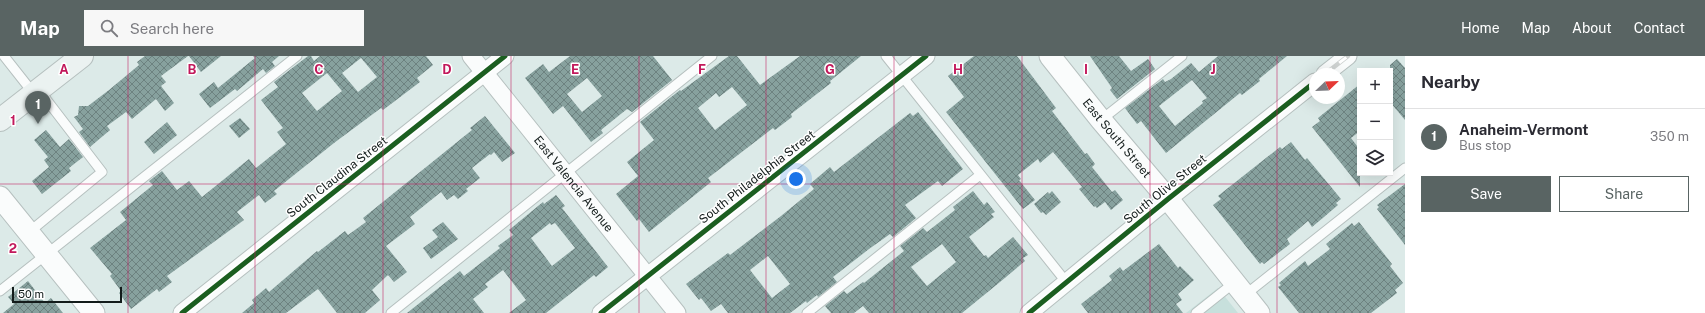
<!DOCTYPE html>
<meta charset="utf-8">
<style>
:root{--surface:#fff;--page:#f7f7f7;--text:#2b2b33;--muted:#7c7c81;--line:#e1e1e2;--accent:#596463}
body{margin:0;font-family:"Public Sans",sans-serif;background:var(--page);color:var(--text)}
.controls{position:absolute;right:12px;top:12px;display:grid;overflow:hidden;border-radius:0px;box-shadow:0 4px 16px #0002}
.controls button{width:36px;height:36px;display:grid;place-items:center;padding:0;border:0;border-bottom:1px solid var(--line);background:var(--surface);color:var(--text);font:20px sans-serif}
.compass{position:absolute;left:1309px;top:12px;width:36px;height:36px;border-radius:50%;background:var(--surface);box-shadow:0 4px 16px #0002;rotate:67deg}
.scale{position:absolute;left:12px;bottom:10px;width:110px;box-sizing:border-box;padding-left:4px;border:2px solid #131c1b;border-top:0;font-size:11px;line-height:14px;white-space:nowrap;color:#131c1b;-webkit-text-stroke:3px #fff;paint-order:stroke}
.you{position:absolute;left:796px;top:123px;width:14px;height:14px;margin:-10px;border:3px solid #fff;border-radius:50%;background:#1a73e8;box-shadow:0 0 0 6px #1a73e833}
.badge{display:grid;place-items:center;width:26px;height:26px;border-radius:50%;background:var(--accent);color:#fff;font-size:13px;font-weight:700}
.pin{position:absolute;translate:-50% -33px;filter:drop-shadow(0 1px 2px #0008)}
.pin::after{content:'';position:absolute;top:21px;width:14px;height:12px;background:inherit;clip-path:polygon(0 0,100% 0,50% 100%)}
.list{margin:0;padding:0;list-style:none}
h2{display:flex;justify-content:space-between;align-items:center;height:52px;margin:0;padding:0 16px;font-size:17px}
h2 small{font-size:13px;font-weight:400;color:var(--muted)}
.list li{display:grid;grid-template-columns:26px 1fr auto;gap:12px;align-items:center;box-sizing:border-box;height:56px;padding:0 16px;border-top:1px solid var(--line)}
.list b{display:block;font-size:15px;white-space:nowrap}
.list p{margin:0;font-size:13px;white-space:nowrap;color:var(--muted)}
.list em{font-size:13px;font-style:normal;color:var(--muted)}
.actions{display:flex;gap:8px;padding:12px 16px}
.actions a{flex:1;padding:9px 0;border:1px solid var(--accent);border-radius:0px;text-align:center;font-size:14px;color:var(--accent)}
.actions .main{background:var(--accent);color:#fff}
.icon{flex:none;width:22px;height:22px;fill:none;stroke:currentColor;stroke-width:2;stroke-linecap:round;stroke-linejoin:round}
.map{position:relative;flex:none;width:1405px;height:257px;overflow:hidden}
header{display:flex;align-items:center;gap:24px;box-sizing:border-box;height:56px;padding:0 20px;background:var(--accent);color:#fff}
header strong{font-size:19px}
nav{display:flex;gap:22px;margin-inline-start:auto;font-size:14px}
.search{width:280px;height:36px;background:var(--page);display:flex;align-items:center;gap:10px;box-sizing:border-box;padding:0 14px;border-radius:0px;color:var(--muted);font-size:15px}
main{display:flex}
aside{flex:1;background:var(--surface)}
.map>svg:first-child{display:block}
.built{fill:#c7e0dc}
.building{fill:url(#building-cross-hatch);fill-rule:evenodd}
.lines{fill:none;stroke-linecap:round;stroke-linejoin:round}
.service-casing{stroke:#b6c0bf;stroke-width:11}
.minor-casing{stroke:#b6c0bf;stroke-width:19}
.tertiary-casing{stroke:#b6c0bf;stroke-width:23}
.secondary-casing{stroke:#b6c0bf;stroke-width:24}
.service{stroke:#fafcfc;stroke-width:9}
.minor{stroke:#fafcfc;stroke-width:17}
.tertiary{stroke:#fafcfc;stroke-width:21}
.secondary{stroke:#ebf2f1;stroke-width:22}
.rail-casing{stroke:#ced2d1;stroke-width:4.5}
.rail{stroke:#fff;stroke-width:3;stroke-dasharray:9;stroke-linecap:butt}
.cycleway-casing{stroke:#fff;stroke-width:8}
.cycleway{stroke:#1b5e20;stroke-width:5}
.grid{fill:none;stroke:#c2185b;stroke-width:1;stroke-opacity:0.55}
.labels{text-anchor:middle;stroke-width:3;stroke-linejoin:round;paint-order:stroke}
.street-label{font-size:12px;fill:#131c1b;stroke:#fff}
.grid-label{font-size:13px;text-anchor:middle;font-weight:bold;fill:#c2185b;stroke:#fff;stroke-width:3;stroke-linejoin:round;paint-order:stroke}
</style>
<header>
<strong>Map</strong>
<div class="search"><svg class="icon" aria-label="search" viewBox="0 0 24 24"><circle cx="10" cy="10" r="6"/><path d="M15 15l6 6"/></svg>Search here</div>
<nav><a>Home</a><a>Map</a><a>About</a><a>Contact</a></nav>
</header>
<main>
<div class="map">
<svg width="1405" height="257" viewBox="0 0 1405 257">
<defs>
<pattern id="building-cross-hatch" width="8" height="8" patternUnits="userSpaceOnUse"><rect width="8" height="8" fill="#87a19e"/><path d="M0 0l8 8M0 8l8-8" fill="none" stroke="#6d8280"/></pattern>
</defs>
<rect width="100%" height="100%" fill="#dceae8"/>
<!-- built -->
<path class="built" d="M1218 232 1238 257H1186Z"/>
<!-- building -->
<path class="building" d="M145 0H188L161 20 166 26 161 30 174 47 165 55 156 43 132 63 126 56 107 70 110 74 90 91 79 76 83 73 74 61 78 59 79 50H88L109 34 139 9 137 6Z
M189 0H221L201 16Z
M253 0H279L272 6 275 10 266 17 263 13 237 35 235 33 210 52 199 38 214 26 218 32 255 2Z
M308 0H311L314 5 320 0H426L433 9 417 22 420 26 383 54 381 52 334 87 274 135 277 138 265 147 259 139 237 156 244 164 167 220 172 226 159 236 157 233 131 253 119 237 121 235 110 220 112 218 90 192 126 164 120 156 153 129 149 125 162 115 177 134 189 125 202 141 249 103 256 112 286 88 277 76 283 72 261 44 278 31 274 26ZM361 2 377 21 358 36 342 17ZM327 17 342 35 317 55 302 37Z
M570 0H653L672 24 632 56 627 53 601 74 603 77 591 86 563 50 553 58 525 22 543 8 549 16ZM587 22 602 40 582 56 567 38Z
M729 0H737L760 29 800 0H861L830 25 831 27 791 58 792 61 775 74 773 72 708 122 711 126 649 176 639 163 637 165 616 138 638 120 627 106 654 84 640 66 680 34 681 35ZM732 31 747 49 715 74 698 52 716 37 719 41Z
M974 0H1017L1056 52 1052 55 1085 98 1087 97 1095 108 1092 111 1112 136 1115 134 1123 144 1111 154 1105 146 1097 152 1095 150 1094 151 1079 133 1082 131 1053 96 1040 107 1038 103 1018 119 1021 123 1019 124 1035 144 1023 153 946 56 964 41 948 20Z
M1090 0H1119L1131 15 1148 3 1155 13 1117 43 1110 34 1112 32Z
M1218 0H1287L1259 23 1260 25 1242 39 1240 37 1166 97 1141 65 1137 68 1125 52 1163 23 1165 26 1171 23 1191 7 1199 16ZM1192 24 1207 42 1202 45 1203 47 1175 70 1159 50Z
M1397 3 1405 12V64L1390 46V9Z
M1360 28V75L1351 82 1360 94V131L1312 71 1320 65 1318 62Z
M918 56 963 113 942 130 938 125 905 149 916 162 893 181 890 178 869 193 833 221 837 226 818 241 817 239 807 247 806 245 790 257H728L721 248 711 255 701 242 699 244 686 228 728 197 730 199 781 160 814 133 810 128 830 111 834 116 910 57 913 60ZM768 200 790 228 772 242 750 214Z
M485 60 515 97 502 106 494 96 491 99 490 98 472 112 480 122 466 133 468 135 458 143 454 139 447 144 441 136 410 161 415 168 386 190 407 216 394 226 388 219 372 234 380 244 365 257H337L318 233 286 257H242L254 247 252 244 266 232 269 236 317 195 318 196 345 175 348 179 366 166 363 162 472 74 470 72Z
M240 62 250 73 239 82 229 70Z
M167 66 177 79 154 98 144 86Z
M46 74 60 91 69 83 83 101 69 112 71 115 42 138 32 125 49 111 44 104 48 101 34 84Z
M1291 86 1305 104 1307 102 1341 143 1336 147 1338 149 1324 161 1312 171 1308 165 1287 183 1290 188 1264 208 1262 206 1260 208 1213 149 1221 143 1218 140 1228 132 1280 91 1282 93Z
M1405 128V189L1377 153 1379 151 1377 149Z
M973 135 984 149 987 146 995 156 991 158 994 161 969 181 984 200 986 199 988 202 1013 181 1028 199 1023 202 1025 205 1000 226 962 257H869L863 250 854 257H831L825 250 844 235 847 238 863 226 864 227 904 195 900 190 923 172 927 176 955 154 953 151ZM942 188 956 206 927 230 911 211Z
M1052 135 1061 146 1046 159 1043 156 1041 157 1034 148 1048 136 1049 138Z
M556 139 565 150 562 152 608 211 596 221 594 219 546 257H509L526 244 503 214 485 228 488 231 473 243 484 257H407L460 215 464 220 500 192 498 190 513 179 509 174 543 146 544 148ZM550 167 551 169 555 167 575 192 552 210 531 182Z
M443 166 458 183 431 203 423 192 438 181 432 174Z
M1359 166 1392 208 1390 210 1403 227 1395 234 1397 237 1371 257H1299L1278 231 1281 229 1279 227 1305 205 1308 210 1330 193 1326 188 1352 167 1354 170Z
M1159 188 1178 212 1180 210 1194 224 1178 238 1182 244 1176 248 1183 257H1088L1081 248 1112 224 1109 220 1120 211 1123 215Z
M28 225 45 247 51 242 63 257H3L14 248 8 241Z"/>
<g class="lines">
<defs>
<path id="service" d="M4 0 34 38
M886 0 1067 227
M1101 64 1182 0
M28 177 102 116 39 34
M0 235 297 0
M1245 239 1405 112
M391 257 712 0
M807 257 980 119
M1196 257 1235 226"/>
<g id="minor">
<path id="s1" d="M471 0 677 257"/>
<path d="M1325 18 1348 0"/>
<path d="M182 257 505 0"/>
<path d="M601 257 926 0"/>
<path d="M1029 257 1168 143 1315 26"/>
</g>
<g id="tertiary">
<path id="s2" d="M1050 0 1101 64 1168 143 1259 257"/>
<path d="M0 141 94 257"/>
</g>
<path id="secondary" d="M0 64 82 0"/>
</defs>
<!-- service casing -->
<use href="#service" class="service-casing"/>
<!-- minor casing -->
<use href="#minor" class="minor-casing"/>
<!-- tertiary casing -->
<use href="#tertiary" class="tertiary-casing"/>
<!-- secondary casing -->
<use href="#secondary" class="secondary-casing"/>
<!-- service -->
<use href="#service" class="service"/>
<!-- minor -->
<use href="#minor" class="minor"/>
<!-- tertiary -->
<use href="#tertiary" class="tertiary"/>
<!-- secondary -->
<use href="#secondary" class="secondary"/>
<defs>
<path id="rail" d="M1325 18 1348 0
M1029 257 1168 143 1315 26"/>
</defs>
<!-- rail casing -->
<use href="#rail" class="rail-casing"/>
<!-- rail -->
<use href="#rail" class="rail"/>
<defs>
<path id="cycleway" d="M182 257 505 0
M601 257 926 0
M1029 257 1168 143 1315 26"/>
</defs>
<!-- cycleway casing -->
<use href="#cycleway" class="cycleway-casing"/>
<!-- cycleway -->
<use href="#cycleway" class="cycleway"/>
</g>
<!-- grid -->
<path class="grid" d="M128 0V257M255 0V257M383 0V257M511 0V257M639 0V257M766 0V257M894 0V257M1022 0V257M1150 0V257M1277 0V257M0 128H1405"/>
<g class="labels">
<!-- street labels -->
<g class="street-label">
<text dy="4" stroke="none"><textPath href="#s2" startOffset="106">East South Street</textPath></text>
<text transform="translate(337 121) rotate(-38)" y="4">South Claudina Street</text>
<text transform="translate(757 121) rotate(-38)" y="4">South Philadelphia Street</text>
<text dy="4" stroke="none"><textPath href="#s1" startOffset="164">East Valencia Avenue</textPath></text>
<text transform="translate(1165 133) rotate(-39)" y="4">South Olive Street</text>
</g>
</g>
<g class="grid-label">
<text x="64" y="18">A</text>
<text x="192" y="18">B</text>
<text x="319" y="18">C</text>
<text x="447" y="18">D</text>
<text x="575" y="18">E</text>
<text x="702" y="18">F</text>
<text x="830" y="18">G</text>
<text x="958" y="18">H</text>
<text x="1086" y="18">I</text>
<text x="1213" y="18">J</text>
<text x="13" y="69">1</text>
<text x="13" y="197">2</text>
</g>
</svg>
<div class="controls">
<button>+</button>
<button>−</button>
<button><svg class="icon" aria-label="layers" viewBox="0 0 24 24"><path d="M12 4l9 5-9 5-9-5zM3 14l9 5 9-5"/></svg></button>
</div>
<svg class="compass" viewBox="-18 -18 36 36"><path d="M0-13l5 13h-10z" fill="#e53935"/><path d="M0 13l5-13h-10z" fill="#7c7c81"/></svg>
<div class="scale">50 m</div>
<div class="you"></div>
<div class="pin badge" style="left:38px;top:68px">1</div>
</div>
<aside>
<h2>Nearby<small></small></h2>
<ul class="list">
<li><span class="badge">1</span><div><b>Anaheim-Vermont</b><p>Bus stop</p></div><em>350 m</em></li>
</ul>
<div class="actions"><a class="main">Save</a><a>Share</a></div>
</aside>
</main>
